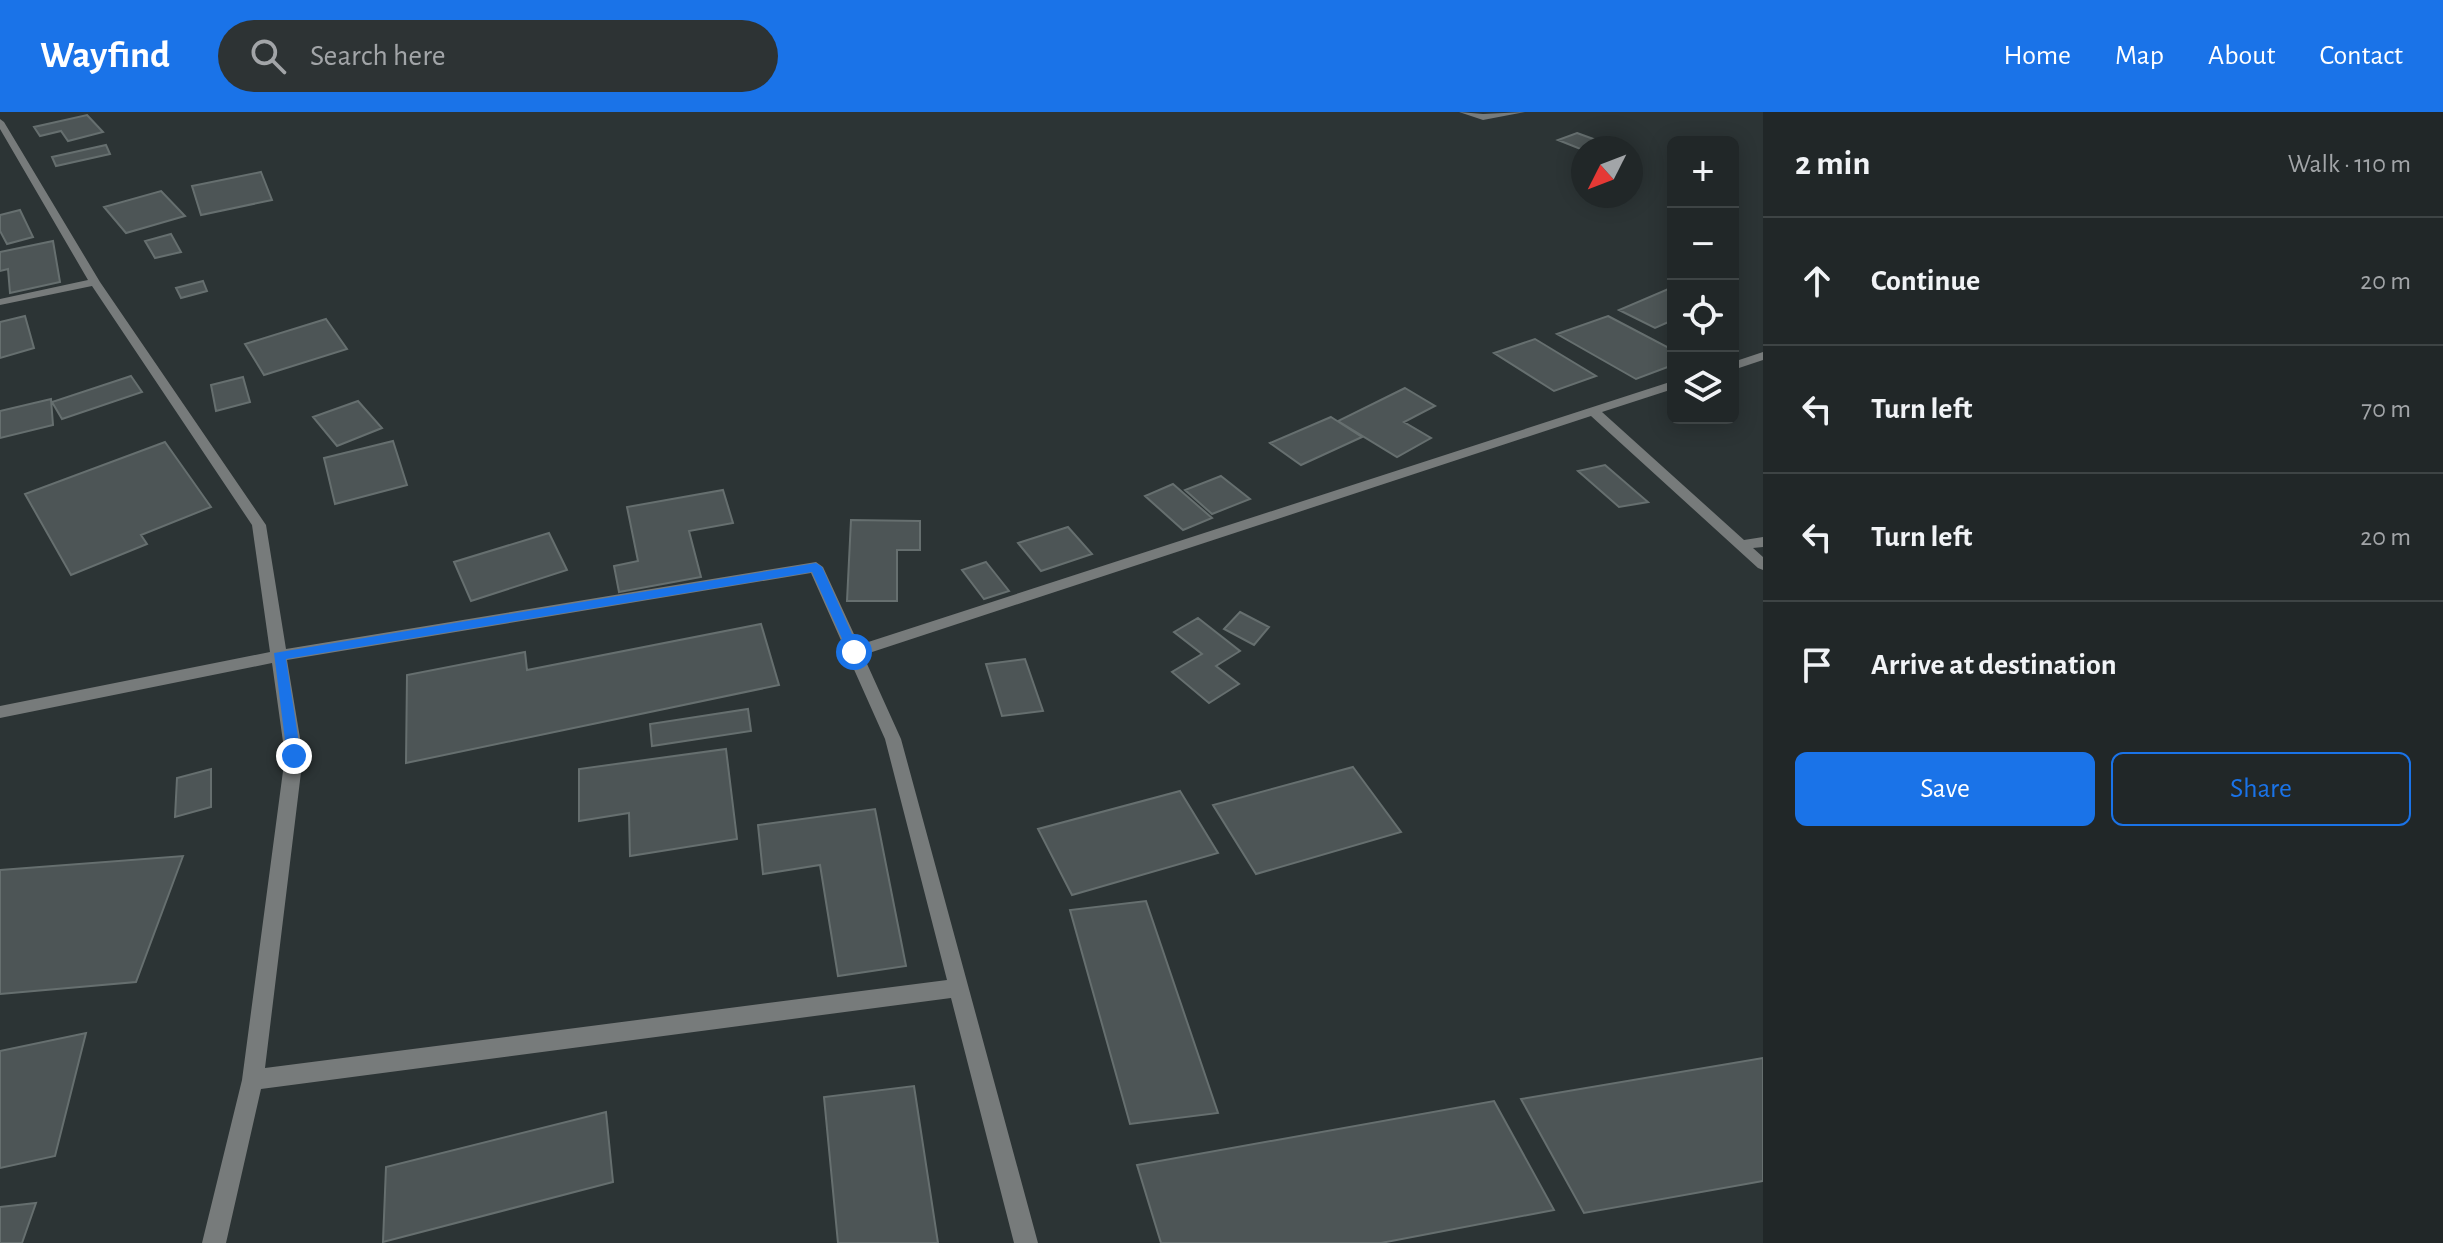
<!DOCTYPE html>
<meta charset="utf-8">
<style>
:root{--surface:#212728;--page:#2d3334;--text:#f1f3f6;--muted:#a2a5a8;--line:#3e4445;--accent:#1a73e8}
body{margin:0;font-family:"Alegreya Sans",sans-serif;background:var(--page);color:var(--text)}
.controls{position:absolute;right:24px;top:24px;display:grid;overflow:hidden;border-radius:12px;box-shadow:0 4px 20px #0003}
.controls button{width:72px;height:72px;display:grid;place-items:center;padding:0;border:0;border-bottom:2px solid var(--line);background:var(--surface);color:var(--text);font:40px sans-serif}
.compass{position:absolute;left:1571px;top:24px;width:72px;height:72px;border-radius:50%;background:var(--surface);box-shadow:0 4px 20px #0003;rotate:228deg}
.stop{position:absolute;width:24px;height:24px;margin:-18px;border:6px solid #1a73e8;border-radius:50%;background:#fff}
.stop.end{background:#1a73e8;border-color:#fff;box-shadow:0 2px 8px #0008}
.list{margin:0;padding:0;list-style:none}
h2{display:flex;justify-content:space-between;align-items:center;height:104px;margin:0;padding:0 32px;font-size:34px}
h2 small{font-size:26px;font-weight:400;color:var(--muted)}
.list li{display:grid;grid-template-columns:52px 1fr auto;gap:24px;align-items:center;box-sizing:border-box;height:128px;padding:0 32px;border-top:2px solid var(--line)}
.list b{display:block;font-size:30px;white-space:nowrap}
.list em{font-size:26px;font-style:normal;color:var(--muted)}
.actions{display:flex;gap:16px;padding:24px 32px}
.actions a{flex:1;padding:18px 0;border:2px solid var(--accent);border-radius:12px;text-align:center;font-size:28px;color:var(--accent)}
.actions .main{background:var(--accent);color:#fff}
.icon{flex:none;width:44px;height:44px;fill:none;stroke:currentColor;stroke-width:2;stroke-linecap:round;stroke-linejoin:round}
.map{position:relative;flex:none;width:1763px;height:1131px;overflow:hidden}
header{display:flex;align-items:center;gap:48px;box-sizing:border-box;height:112px;padding:0 40px;background:var(--accent);color:#fff}
header strong{font-size:38px}
nav{display:flex;gap:44px;margin-inline-start:auto;font-size:28px}
.search{width:560px;height:72px;background:var(--page);display:flex;align-items:center;gap:20px;box-sizing:border-box;padding:0 28px;border-radius:44px;color:var(--muted);font-size:30px}
main{display:flex}
aside{flex:1;background:var(--surface)}
.map>svg:first-child{display:block}
.building{fill:#4d5556;stroke:#666f6f;stroke-width:2}
.lines{fill:none;stroke-linecap:round;stroke-linejoin:round}
.street{fill:#777b7b;fill-rule:evenodd}
.route{fill:#1a73e8}
</style>
<header>
<strong>Wayfind</strong>
<div class="search"><svg class="icon" aria-label="search" viewBox="0 0 24 24"><circle cx="10" cy="10" r="6"/><path d="M15 15l6 6"/></svg>Search here</div>
<nav><a>Home</a><a>Map</a><a>About</a><a>Contact</a></nav>
</header>
<main>
<div class="map">
<svg width="1763" height="1131" viewBox="0 0 1763 1131">
<rect width="100%" height="100%" fill="#2c3435"/>
<!-- building -->
<path class="building" d="M87 3 103 20 68 29 61 19 40 24 34 15Z
M1577 21 1610 33 1583 38 1558 28Z
M106 33 110 42 56 54 52 45Z
M261 60 272 88 201 103 192 74Z
M161 79 185 104 126 121 104 95Z
M20 98 33 125 7 132 0 119V103Z
M171 122 181 140 155 146 145 129Z
M53 129 60 170 10 181 8 157 0 159V140Z
M203 169 207 179 181 186 176 176Z
M1673 175V208L1655 216 1619 198Z
M25 204 34 236 0 246V210Z
M1608 204 1673 238V253L1636 267 1557 222Z
M326 207 347 237 264 263 245 232Z
M1535 227 1596 264 1554 279 1494 241Z
M131 264 142 280 62 307 52 290Z
M243 265 250 290 216 299 211 273Z
M1405 276 1435 294 1404 310 1431 326 1397 345 1338 309Z
M51 287 53 313 0 326V299Z
M358 289 382 316 337 334 313 305Z
M1331 305 1362 325 1301 353 1270 331Z
M393 329 407 373 335 392 324 346Z
M165 330 211 395 141 423 147 432 71 463 25 382Z
M1605 353 1648 390 1619 395 1578 359Z
M1221 364 1250 387 1212 402 1185 378Z
M1173 372 1212 406 1183 418 1145 384Z
M723 378 733 411 689 419 701 465 619 480 614 454 638 449 627 395Z
M851 408 920 409V438H897V489H847Z
M1068 415 1092 442 1041 459 1018 431Z
M549 421 567 458 471 489 454 450Z
M986 450 1009 479 984 487 962 458Z
M1240 500 1269 515 1254 533 1224 517Z
M1198 506 1240 539 1216 554 1239 572 1209 591 1172 560 1202 542 1174 520Z
M761 512 779 573 406 651 407 563 525 540 527 558Z
M1025 547 1043 599 1002 604 986 552Z
M748 597 751 619 652 634 650 612Z
M726 637 737 727 630 744 629 701 579 709V657Z
M1353 655 1401 720 1256 762 1213 693Z
M211 657V695L175 705 177 666Z
M1180 679 1218 741 1072 783 1038 717Z
M875 697 906 854 838 864 820 753 763 762 758 713Z
M183 744 136 870 0 882V758Z
M1146 789 1218 1001 1130 1012 1070 798Z
M86 921 55 1044 0 1056V939Z
M1763 946V1069L1584 1101 1521 987Z
M914 974 938 1131H838L824 985Z
M1494 989 1554 1098 1381 1131H1161L1137 1053Z
M606 1000 613 1070 383 1130 386 1055Z
M36 1091 22 1131H0V1095Z"/>
<g class="lines">
<!-- street -->
<path class="street" d="M1459 0 1483 2 1525 0 1483 8Z
M0 7 4 10 100 170 266 413 286 537 816 450 823 455 859 533 1673 269V277L1602 300 1744 428 1763 425V435L1753 436 1763 445V458L1758 456 1591 304 863 543 901 627 1038 1131H1014L951 886 261 977 226 1131H202L242 968 285 644 272 551 0 606V594L270 540 252 413 92 174 0 193V187L88 168 0 17ZM811 461 885 627 947 868 265 956 303 644 287 548Z
M1763 240V248L1733 258V250Z"/>
</g>
<!-- route -->
<path class="route" d="M816 451 822 455 860 540 858 543 854 544 848 540 812 460 286 547 301 644 294 650 287 644 274 541Z"/>
</svg>
<div class="controls">
<button>+</button>
<button>−</button>
<button><svg class="icon" aria-label="locate" viewBox="0 0 24 24"><circle cx="12" cy="12" r="6"/><path d="M12 2v4M12 18v4M2 12h4M18 12h4"/></svg></button>
<button><svg class="icon" aria-label="layers" viewBox="0 0 24 24"><path d="M12 4l9 5-9 5-9-5zM3 14l9 5 9-5"/></svg></button>
</div>
<svg class="compass" viewBox="-18 -18 36 36"><path d="M0-13l5 13h-10z" fill="#e53935"/><path d="M0 13l5-13h-10z" fill="#a2a5a8"/></svg>
<div class="stop" style="left:854px;top:540px"></div>
<div class="stop end" style="left:294px;top:644px"></div>
</div>
<aside>
<h2>2 min<small>Walk · 110 m</small></h2>
<ul class="list">
<li><svg class="icon" aria-label="ahead" viewBox="0 0 24 24"><path d="M12 20V5M6 11l6-6 6 6"/></svg><div><b>Continue</b></div><em>20 m</em></li>
<li><svg class="icon" aria-label="left" viewBox="0 0 24 24"><path d="M17 20v-9H6M10 6l-5 5 5 5"/></svg><div><b>Turn left</b></div><em>70 m</em></li>
<li><svg class="icon" aria-label="left" viewBox="0 0 24 24"><path d="M17 20v-9H6M10 6l-5 5 5 5"/></svg><div><b>Turn left</b></div><em>20 m</em></li>
<li><svg class="icon" aria-label="arrive" viewBox="0 0 24 24"><path d="M6 21V4h12l-3 4 3 4H6"/></svg><div><b>Arrive at destination</b></div></li>
</ul>
<div class="actions"><a class="main">Save</a><a>Share</a></div>
</aside>
</main>
